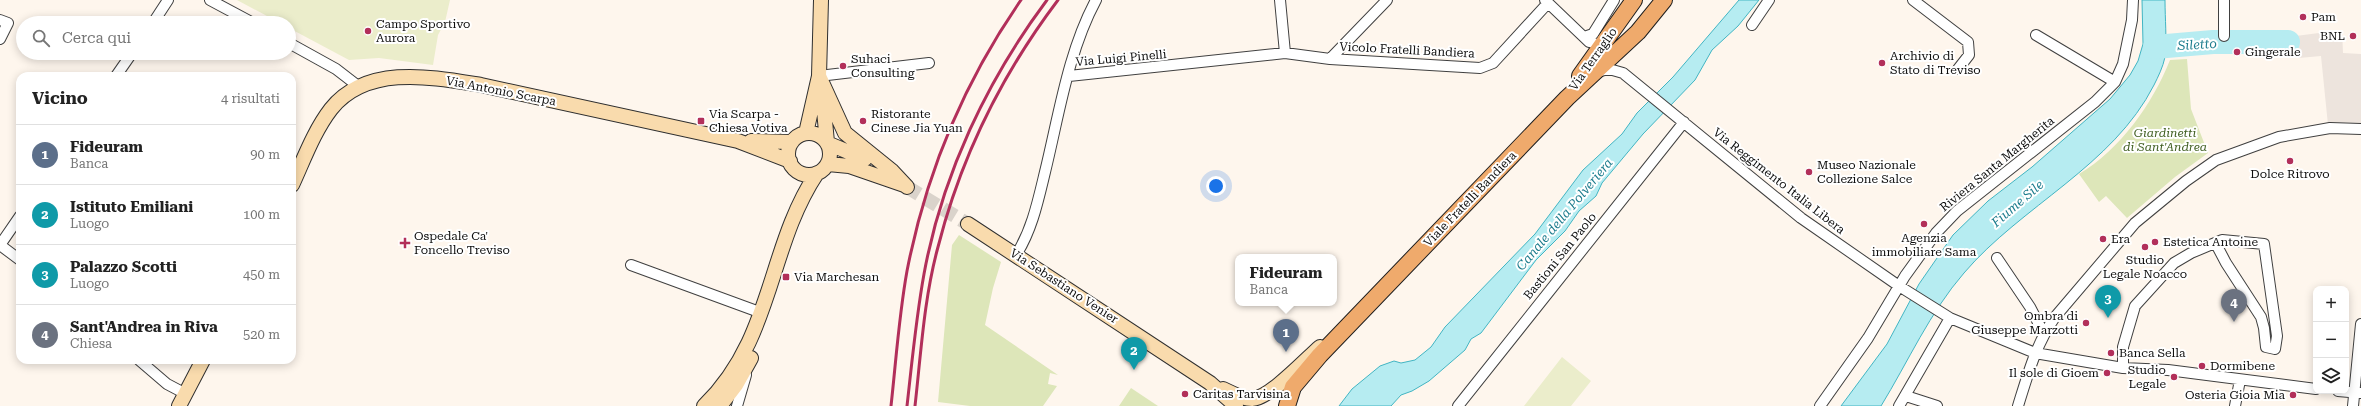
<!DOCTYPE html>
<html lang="it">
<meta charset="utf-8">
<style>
:root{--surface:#fff;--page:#f6f6f6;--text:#222;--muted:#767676;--line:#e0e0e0;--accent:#b22f5a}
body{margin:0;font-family:"Roboto Serif",serif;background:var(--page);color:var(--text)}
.controls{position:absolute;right:12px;bottom:12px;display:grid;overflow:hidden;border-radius:8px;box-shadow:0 2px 10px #0003}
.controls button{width:36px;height:36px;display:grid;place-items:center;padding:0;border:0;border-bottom:1px solid var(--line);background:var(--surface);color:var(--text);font:20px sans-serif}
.you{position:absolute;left:1216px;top:186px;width:14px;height:14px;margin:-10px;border:3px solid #fff;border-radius:50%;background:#1a73e8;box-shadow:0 0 0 6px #1a73e833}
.badge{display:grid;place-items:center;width:26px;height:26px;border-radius:50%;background:var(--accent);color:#fff;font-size:13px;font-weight:700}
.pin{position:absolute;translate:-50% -33px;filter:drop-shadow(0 1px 2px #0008)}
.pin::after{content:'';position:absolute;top:21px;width:14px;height:12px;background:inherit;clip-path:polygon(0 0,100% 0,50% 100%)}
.popup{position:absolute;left:1235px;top:254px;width:102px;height:52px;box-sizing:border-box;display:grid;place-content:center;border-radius:8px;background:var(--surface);filter:drop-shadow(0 1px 3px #0005);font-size:13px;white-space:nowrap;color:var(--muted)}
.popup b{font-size:15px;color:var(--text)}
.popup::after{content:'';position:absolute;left:50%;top:100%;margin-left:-8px;border:8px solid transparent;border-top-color:var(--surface)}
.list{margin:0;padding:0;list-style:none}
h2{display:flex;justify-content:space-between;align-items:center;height:52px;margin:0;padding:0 16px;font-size:17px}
h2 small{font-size:13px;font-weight:400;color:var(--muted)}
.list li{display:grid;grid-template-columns:26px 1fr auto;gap:12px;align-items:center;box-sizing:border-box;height:60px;padding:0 16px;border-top:1px solid var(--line)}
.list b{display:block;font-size:15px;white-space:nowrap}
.list p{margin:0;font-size:13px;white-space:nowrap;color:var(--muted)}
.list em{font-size:13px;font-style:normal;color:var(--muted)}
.icon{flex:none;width:22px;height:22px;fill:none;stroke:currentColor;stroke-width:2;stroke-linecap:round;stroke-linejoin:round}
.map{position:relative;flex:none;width:2361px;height:406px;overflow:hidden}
.search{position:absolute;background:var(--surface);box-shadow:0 2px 10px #0003;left:16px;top:16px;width:280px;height:44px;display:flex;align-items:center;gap:10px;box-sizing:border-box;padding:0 14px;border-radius:22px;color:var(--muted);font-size:15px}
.panel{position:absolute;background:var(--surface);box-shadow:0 2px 10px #0003;left:16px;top:72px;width:280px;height:292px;border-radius:12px}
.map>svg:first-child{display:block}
.green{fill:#dde6b9}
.pitch{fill:#ebedcb}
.plaza{fill:#ede4dd}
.water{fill:#b6ecf1;stroke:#42b5c3}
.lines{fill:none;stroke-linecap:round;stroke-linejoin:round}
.river{stroke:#b6ecf1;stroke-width:24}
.secondary-tunnel{stroke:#dad3cb;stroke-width:14;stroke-dasharray:14 7;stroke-linecap:butt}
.street-casing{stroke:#404040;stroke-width:12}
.secondary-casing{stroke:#2f2f2f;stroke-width:16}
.primary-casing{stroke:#1e1e1e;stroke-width:18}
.street{stroke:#fff;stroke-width:10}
.secondary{stroke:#f9dbad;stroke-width:14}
.primary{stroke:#efaa6c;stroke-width:16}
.rail{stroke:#b22f5a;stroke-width:3}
.poi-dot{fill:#b22f5a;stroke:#fff;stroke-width:1.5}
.labels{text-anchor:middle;stroke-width:4;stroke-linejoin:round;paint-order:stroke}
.poi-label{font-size:12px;fill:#0d0d0d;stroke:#fff;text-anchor:start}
.street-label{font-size:12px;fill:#0d0d0d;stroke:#fff}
.park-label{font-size:12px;font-style:italic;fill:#405f22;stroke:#fff}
.water-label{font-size:13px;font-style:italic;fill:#1e7d8e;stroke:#fff}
</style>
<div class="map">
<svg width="2361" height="406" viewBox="0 0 2361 406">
<rect width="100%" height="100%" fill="#fef6ed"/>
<!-- green -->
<path class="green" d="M2187 59 2191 109 2208 153 2175 177 2127 218 2106 196 2099 202 2079 174C2120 150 2153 103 2170 60Z
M959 235 1001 262 993 288 985 325 1058 375 1050 373 1048 384 1057 386 1043 406H970L938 402 952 245Z
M1131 388 1158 406H1119Z"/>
<!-- pitch -->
<path class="pitch" d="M237 0H450L445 22 438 35 433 65 379 58 349 60 289 28V23H280Z
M1562 357 1591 381 1571 406H1524Z"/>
<!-- plaza -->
<path class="plaza" d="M2342 30 2343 53 2361 54V126L2328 125 2321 56 2299 58 2291 55 2288 37Z"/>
<!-- water -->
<path class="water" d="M1739 0H1759L1738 26 1712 50 1695 80 1643 134 1602 183 1596 196 1579 211 1565 231 1536 260 1481 333 1471 339 1465 350 1429 381 1412 391 1401 395 1391 406H1339L1352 389 1380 366 1394 361 1401 363 1415 360 1431 347 1445 327 1535 234 1583 170 1622 134 1637 113 1673 77Z
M2142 0H2165C2165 19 2167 39 2165 57 2163 67 2158 77 2154 85 2113 166 2021 206 1964 273 1930 312 1908 362 1881 406H1841L1887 344 1919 284 1953 235 1988 201 2032 167 2110 99 2130 75 2138 61 2143 44Z"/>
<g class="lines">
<!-- river -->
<path class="river" d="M2155 47 2213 42H2288"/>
<!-- secondary-tunnel -->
<path class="secondary-tunnel" d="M907 187 968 224"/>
<defs>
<path id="street" d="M210 0 253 23
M1280 0 1285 53
M1545 0 1589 42 1602 45
M1913 0 1968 42 1969 55 1958 69
M2224 0V36
M0 20 8 23 0 39
M153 23 168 0
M1752 25 1769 0
M2036 35 2115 82
M1584 37 1593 34 1614 0
M289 43 336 69 358 86
M1330 59 1387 0
M1597 72 1609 69 1623 73 1801 218 1899 286 1950 318 2035 353 2123 368 2168 370 2316 389
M116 76 132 53
M819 76 929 63
M1069 76 1285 53 1330 59 1480 68 1493 63 1548 3
M20 216 0 245 20 260
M1016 255C1032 230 1038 201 1045 172 1059 115 1068 52 1096 0
M1997 258 2030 307 2044 334
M631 265 762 313
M139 360 167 384 186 394
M2123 368V347L2135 306 2174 263 2191 253 2222 240 2264 244 2277 336 2275 349 2266 347 2264 328 2261 317 2226 263 2216 244
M2338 391 2361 393
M1906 396 1937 406
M737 406 746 375
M1458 406 1684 122
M1820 406 1868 338 1905 276 1936 233 1957 211 2095 102 2115 82 2123 64 2132 20 2133 0
M1899 406 1950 318
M2018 406C2028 374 2036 344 2055 317L2135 223 2186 181 2216 160 2279 137 2330 128 2361 129
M2235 406 2240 380
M2353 406 2361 324"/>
<path id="secondary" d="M819 76 845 133 892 171 907 187
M823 100 827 142
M806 133 819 76 821 0
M788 154a21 21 0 1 1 42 0a21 21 0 1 1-42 0Z
M751 141 792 142
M827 143 865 159
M828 164 849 166 904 185
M292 185C304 159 314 131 331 109 367 64 432 77 481 85L738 141 790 161
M968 224 1210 383 1236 406
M1223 389C1232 393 1241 399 1252 399 1270 398 1305 360 1320 347
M179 406 203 360
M704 406C774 338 767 248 817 173
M720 406 736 385 751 358"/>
<path id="primary" d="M1580 76 1634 0
M1287 406 1293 387 1320 355 1567 98 1638 32 1664 0"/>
</defs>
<!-- street casing -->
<use href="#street" class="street-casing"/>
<!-- secondary casing -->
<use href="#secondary" class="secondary-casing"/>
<!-- primary casing -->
<use href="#primary" class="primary-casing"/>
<!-- street -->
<use href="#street" class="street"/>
<!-- secondary -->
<use href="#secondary" class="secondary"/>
<!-- primary -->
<use href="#primary" class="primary"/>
<!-- rail -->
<path class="rail" d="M891 406C896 361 899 315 907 271 926 173 964 82 1021 0
M907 406C912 362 916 318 924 274 942 175 987 80 1047 0
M915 406C921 353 924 298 938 247 961 157 1002 74 1058 0"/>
</g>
<!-- markers -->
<g class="poi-dot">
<circle cx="2303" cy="17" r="4"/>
<circle cx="368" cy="31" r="4"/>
<circle cx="2353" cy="36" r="4"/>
<circle cx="2237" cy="52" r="4"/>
<circle cx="1882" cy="63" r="4"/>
<circle cx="843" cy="66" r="4"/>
<rect x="697" y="117" width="8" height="8" rx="2"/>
<circle cx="863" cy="121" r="4"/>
<circle cx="2290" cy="161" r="4"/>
<circle cx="1809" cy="172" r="4"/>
<circle cx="1924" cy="224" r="4"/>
<circle cx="2103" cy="239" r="4"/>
<circle cx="2155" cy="242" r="4"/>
<path d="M403 237h4v4h4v4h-4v4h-4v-4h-4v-4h4z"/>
<circle cx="2145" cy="247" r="4"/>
<rect x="782" y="273" width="8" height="8" rx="2"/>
<circle cx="2086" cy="323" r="4"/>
<circle cx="2111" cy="353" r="4"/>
<circle cx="2202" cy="366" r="4"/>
<circle cx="2107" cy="373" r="4"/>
<circle cx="2174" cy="377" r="4"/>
<circle cx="1185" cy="394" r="4"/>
<circle cx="2293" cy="395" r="4"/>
</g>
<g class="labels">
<!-- poi labels -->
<g class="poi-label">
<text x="2311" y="21">Pam</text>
<text x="376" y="28">Campo Sportivo<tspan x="376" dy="14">Aurora</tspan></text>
<text x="2345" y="40" text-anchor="end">BNL</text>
<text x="2245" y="56">Gingerale</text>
<text x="1890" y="60">Archivio di<tspan x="1890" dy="14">Stato di Treviso</tspan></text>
<text x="851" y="63">Suhaci<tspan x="851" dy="14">Consulting</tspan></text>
<text x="709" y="118">Via Scarpa -<tspan x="709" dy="14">Chiesa Votiva</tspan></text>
<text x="871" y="118">Ristorante<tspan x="871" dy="14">Cinese Jia Yuan</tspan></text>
<text x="1817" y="169">Museo Nazionale<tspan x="1817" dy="14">Collezione Salce</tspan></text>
<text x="2290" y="178" text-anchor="middle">Dolce Ritrovo</text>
<text x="414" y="240">Ospedale Ca'<tspan x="414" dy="14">Foncello Treviso</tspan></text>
<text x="1924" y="242" text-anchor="middle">Agenzia<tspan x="1924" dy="14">immobiliare Sama</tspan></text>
<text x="2111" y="243">Era</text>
<text x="2163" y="246">Estetica Antoine</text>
<text x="2145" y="264" text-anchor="middle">Studio<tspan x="2145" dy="14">Legale Noacco</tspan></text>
<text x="794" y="281">Via Marchesan</text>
<text x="2078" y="320" text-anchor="end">Ombra di<tspan x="2078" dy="14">Giuseppe Marzotti</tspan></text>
<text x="2119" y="357">Banca Sella</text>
<text x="2210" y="370">Dormibene</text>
<text x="2166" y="374" text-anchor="end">Studio<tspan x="2166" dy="14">Legale</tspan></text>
<text x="2099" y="377" text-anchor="end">Il sole di Gioem</text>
<text x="1193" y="398">Caritas Tarvisina</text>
<text x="2285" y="399" text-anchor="end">Osteria Gioia Mia</text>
</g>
<!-- street labels -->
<g class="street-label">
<text transform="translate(1407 50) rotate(3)" y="4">Vicolo Fratelli Bandiera</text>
<text transform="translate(1121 58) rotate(-5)" y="4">Via Luigi Pinelli</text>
<text transform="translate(1593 59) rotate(-55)" y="4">Via Terraglio</text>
<text transform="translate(501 91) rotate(11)" y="4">Via Antonio Scarpa</text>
<text transform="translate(1997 164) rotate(-39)" y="4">Riviera Santa Margherita</text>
<text transform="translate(1779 181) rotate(38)" y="4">Via Reggimento Italia Libera</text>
<text transform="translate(1470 199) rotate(-46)" y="4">Viale Fratelli Bandiera</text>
<text transform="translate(1560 256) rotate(-51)" y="4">Bastioni San Paolo</text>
<text transform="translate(1064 286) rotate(33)" y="4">Via Sebastiano Venier</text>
</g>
<!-- park labels -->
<g class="park-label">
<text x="2165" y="137">Giardinetti<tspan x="2165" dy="14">di Sant'Andrea</tspan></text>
</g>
<!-- water labels -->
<g class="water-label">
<text transform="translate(2197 44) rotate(-4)" y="5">Siletto</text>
<text transform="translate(2017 203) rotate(-41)" y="5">Fiume Sile</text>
<text transform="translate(1564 214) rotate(-50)" y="5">Canale della Polveriera</text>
</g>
</g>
</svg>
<div class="controls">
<button>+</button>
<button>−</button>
<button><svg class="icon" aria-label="layers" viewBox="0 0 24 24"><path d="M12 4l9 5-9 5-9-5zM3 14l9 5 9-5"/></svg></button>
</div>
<div class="you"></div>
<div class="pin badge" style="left:1286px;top:352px;background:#5c6f8a">1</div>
<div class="popup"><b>Fideuram</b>Banca</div>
<div class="pin badge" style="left:1134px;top:370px;background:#0f9aa8">2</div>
<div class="pin badge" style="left:2108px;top:318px;background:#0f9aa8">3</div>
<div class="pin badge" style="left:2234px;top:322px;background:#6b7280">4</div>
<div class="search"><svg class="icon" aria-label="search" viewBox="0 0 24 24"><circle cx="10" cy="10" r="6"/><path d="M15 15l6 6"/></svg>Cerca qui</div>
<section class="panel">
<h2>Vicino<small>4 risultati</small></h2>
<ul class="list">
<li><span class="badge" style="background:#5c6f8a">1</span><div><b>Fideuram</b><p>Banca</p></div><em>90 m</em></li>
<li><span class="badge" style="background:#0f9aa8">2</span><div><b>Istituto Emiliani</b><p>Luogo</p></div><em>100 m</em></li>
<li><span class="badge" style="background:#0f9aa8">3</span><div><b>Palazzo Scotti</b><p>Luogo</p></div><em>450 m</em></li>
<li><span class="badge" style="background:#6b7280">4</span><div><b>Sant'Andrea in Riva</b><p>Chiesa</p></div><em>520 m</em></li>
</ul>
</section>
</div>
